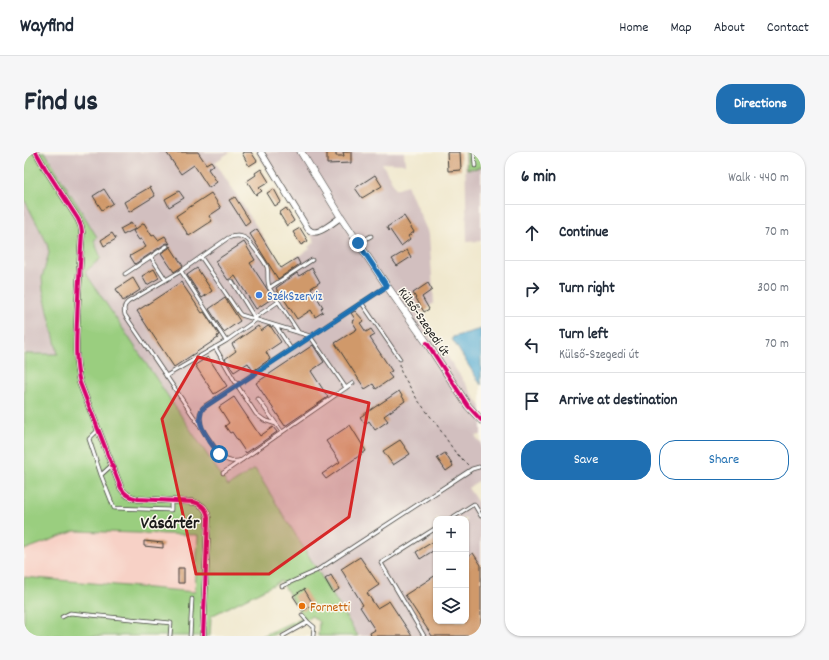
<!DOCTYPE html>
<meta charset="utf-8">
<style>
:root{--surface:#fff;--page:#f6f6f7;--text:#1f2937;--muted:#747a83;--line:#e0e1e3;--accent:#1f6fb2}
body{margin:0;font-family:Dekko,sans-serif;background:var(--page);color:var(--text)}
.controls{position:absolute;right:12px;bottom:12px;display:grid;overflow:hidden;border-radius:8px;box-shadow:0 1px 3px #0004}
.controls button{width:36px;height:36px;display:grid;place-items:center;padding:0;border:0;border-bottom:1px solid var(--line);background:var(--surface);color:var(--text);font:20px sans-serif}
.stop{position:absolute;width:12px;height:12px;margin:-9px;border:3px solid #1f6fb2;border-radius:50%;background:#fff}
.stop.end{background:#1f6fb2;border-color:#fff;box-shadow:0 1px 4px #0008}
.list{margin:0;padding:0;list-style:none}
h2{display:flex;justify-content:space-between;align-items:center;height:52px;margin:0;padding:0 16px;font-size:17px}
h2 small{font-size:13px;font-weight:400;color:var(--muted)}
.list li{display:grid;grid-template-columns:26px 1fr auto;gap:12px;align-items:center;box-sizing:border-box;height:56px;padding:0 16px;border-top:1px solid var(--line)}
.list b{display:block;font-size:15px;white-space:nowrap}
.list p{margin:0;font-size:13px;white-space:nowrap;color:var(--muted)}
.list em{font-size:13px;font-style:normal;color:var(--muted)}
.actions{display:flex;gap:8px;padding:12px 16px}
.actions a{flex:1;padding:9px 0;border:1px solid var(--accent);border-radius:16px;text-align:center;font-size:14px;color:var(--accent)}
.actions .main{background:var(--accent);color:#fff}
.icon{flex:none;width:22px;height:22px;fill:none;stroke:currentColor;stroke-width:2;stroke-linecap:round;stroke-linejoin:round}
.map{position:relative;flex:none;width:457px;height:484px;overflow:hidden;border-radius:16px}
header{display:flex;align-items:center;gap:24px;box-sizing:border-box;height:56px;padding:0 20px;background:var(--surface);border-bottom:1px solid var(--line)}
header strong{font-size:19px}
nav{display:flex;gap:22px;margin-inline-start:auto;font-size:14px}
.intro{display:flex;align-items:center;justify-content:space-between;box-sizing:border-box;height:96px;padding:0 24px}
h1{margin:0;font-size:28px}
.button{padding:10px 18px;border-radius:16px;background:var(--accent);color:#fff;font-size:14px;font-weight:700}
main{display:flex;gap:24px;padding:0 24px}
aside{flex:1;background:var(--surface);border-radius:16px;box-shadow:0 1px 3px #0004}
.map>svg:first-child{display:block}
.built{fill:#f7d1c6}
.industrial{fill:#d2bfbf;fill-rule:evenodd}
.green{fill:#9ace7f;stroke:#5b754e}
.water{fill:#55abd2;stroke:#386477}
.building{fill:#d0996b}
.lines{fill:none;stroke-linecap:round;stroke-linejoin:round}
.service-casing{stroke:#3c3b37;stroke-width:4.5}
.minor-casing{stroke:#3c3b37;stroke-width:7}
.tertiary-casing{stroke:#3c3b37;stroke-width:8}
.path{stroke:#3c3b37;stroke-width:1;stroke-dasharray:3 3;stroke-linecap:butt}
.service{stroke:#fff;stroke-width:3}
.minor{stroke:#fff;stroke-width:5.5}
.tertiary{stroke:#fff;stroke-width:7}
.cycleway-casing{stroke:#fbf7ec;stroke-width:6}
.cycleway{stroke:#d6006c;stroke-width:4}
.route{stroke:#1f6fb2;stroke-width:5}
.marked{fill:#d62828;fill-opacity:0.2;stroke:#d62828;stroke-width:3;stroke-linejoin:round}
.shop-dot{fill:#3f7fe0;stroke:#fbf7ec;stroke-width:1.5}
.food-dot{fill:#e8710a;stroke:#fbf7ec;stroke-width:1.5}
.labels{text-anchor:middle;stroke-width:3;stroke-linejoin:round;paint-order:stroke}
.shop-label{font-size:13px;fill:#366cbe;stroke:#fbf7ec;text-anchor:start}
.street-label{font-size:13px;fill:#1c1c1c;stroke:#fbf7ec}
.food-label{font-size:13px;fill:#c56008;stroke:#fbf7ec;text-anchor:start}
.district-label{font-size:17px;font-weight:bold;fill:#1c1c1c;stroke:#fbf7ec}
</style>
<header>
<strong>Wayfind</strong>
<nav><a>Home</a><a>Map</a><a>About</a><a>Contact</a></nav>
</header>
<div class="intro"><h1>Find us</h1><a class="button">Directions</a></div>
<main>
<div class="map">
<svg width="457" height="484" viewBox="0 0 457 484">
<rect width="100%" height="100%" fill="#fbf7ec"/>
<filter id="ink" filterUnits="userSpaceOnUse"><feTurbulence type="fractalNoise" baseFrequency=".025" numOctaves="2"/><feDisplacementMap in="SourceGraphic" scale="8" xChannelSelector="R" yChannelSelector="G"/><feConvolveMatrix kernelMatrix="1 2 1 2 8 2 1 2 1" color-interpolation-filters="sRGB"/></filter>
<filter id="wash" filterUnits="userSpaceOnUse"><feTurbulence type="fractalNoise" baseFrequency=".012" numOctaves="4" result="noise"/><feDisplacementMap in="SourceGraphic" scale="16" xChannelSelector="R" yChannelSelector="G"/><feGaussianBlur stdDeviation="0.9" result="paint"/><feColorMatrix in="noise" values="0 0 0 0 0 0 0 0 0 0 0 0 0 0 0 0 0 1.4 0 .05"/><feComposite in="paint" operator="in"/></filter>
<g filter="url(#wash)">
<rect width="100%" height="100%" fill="#f0e8ce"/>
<!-- built -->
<path class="built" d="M51 379 174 383 172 440 0 425V398Z"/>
<!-- industrial -->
<path class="industrial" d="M21 0H206L191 10 258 114 286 97 284 95 291 90 232 0H380L381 12 358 11 372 37 383 33 405 83 410 151 395 162 457 255V283L451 284 457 291V327L444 336 457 355V484H334L231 318 204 334 61 120 77 106 70 89 73 85ZM412 367H442V469H412Z
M441 0H457V89L443 90Z
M0 47 23 91 25 101 18 126 19 138 34 203 0 202Z"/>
<!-- green -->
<path class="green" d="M0 0H21L73 85 70 89 77 106 61 120 204 334 231 317 334 484H294L295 470 288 464 247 484H238L279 465 257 429 187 464 186 484H0V425L171 440 174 383 51 379 0 398V202H34L19 138 18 126 25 101 23 91 0 47Z
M442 0H457V16L443 17Z"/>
<!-- water -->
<path class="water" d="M457 177V233L428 187 429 185Z"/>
<g id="blocks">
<!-- building -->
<path class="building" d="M142 0H174L182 12 187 9 190 13 184 17 193 30 185 36 170 13 157 22Z
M220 0H227L233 9 225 14 218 1Z
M303 0H312V4H320L319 0H327V11L303 12Z
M423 0H436L437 18 424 19Z
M237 17 245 30 235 36 238 39 232 43 223 29 232 23 231 21Z
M351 23 358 34 338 46 331 36Z
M126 35 131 44 105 60 100 50Z
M80 37 89 51 78 58 69 44Z
M250 37 257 50 251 54 243 41Z
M155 39 160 46 145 55 141 47Z
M187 41 197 56 185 64 188 69 165 84 152 64Z
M211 45 226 69 221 73 205 48Z
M262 56 270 69 263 74 255 61Z
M380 64 390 80 384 84 386 87 377 94 366 78 365 79 363 75Z
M107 71 111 77 99 83 96 77Z
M120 71 128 84 130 83 134 88 141 84 146 92 143 91 141 92 111 112 106 104 122 95 117 87 115 88 109 79Z
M276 76 284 89 277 93 269 80Z
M233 77 257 116 273 106 276 112 254 127 226 82Z
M88 81 92 87 80 94 77 88Z
M220 90 231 108 226 111 249 146 232 157 211 124 204 128 191 109Z
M146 94 159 114 150 120 137 101 145 96Z
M383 98 387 105 373 114 368 107Z
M173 116 188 139 178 146 163 123Z
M288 116 296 130 287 136 299 155 297 157 299 160 291 165 287 158 273 167 256 141 255 142 252 136 273 121 275 124Z
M130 117 135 126 123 133 118 124Z
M109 126 116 138 99 149 92 137Z
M157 130 178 161 180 160 195 183 193 184 194 186 150 215 113 159Z
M404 131 408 138 398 145 405 157 400 160 389 141Z
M201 146 216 169 200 180 185 157Z
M331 159 340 169 336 171 342 180 347 177 351 183 346 186 368 219 364 221 368 226 352 237 349 232 341 237 311 191 333 177 328 169 331 167 327 161Z
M234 174 237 179 244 174 247 175 257 190 242 200 246 207 229 219 224 211 210 220 201 207 212 199 208 192Z
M289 193 300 210 287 219 304 245 261 274 232 231Z
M184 205 203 234 190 242 171 213Z
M375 239 381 249 360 264 364 269 351 278 345 269 341 272 336 265Z
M210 245 236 284 249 275 253 280 222 301 208 280 206 281 201 274 205 271 195 255Z
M326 273 342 299 302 327 298 322 316 310 302 289Z
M376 288 386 302 369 313 359 299Z
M421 301 429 314 422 319 413 306Z
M412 388V397L396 407 392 400Z
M120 389 139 391V396L120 394Z
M449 401 457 413V484H408L381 443 412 423V469H442V406Z
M336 405 355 433 343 441 353 456 365 449 388 484H347L346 481 351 478 336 455 339 453 317 417Z
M154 416H160V431H154Z
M307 423 315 437 309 441 301 427Z
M280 437 289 452 279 459 269 444Z"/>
</g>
</g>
<g filter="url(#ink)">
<use href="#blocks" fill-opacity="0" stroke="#3c3b37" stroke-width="1"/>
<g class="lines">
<defs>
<path id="service" d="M450 0 451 14
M335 91 347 84
M127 105 142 128
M177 105 215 161 217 163 286 184 322 236
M157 119 202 189
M101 122 143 94
M245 136 288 108
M337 150 376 207
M229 167 254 150
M252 174 267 197
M191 195 213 233 232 262 240 268 252 272
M142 224 202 189 232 168 208 129
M234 247 258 280
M177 273C175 266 175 259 181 254L363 134
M74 278 65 287 77 323
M218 308C208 311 202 309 195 302L101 163C100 158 99 154 104 150L157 119 204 86C211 83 218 83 224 88 229 95 240 108 243 115 245 122 242 130 246 137L275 181
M88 313 77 323 90 356 147 358V349
M199 321 329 231
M426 367 450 352 457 364
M258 434 292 419 448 317 455 315
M278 463 284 470
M38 465 46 461 147 471 146 484
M166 484 168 447
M259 484 284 470 290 475 289 484
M400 484 357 411 412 376"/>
<path id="minor" d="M12 0 21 16 54 67 57 74 58 80C56 110 54 140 53 170 52 190 51 211 56 231L97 336C101 343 106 345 114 347L170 350C179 353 183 357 184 366L179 484
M237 0 284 77C287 79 287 80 290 80 297 81 311 69 317 65"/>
<path id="tertiary" d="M277 0 317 65 363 134 403 191 444 254 457 268"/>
</defs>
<!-- service casing -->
<use href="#service" class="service-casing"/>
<!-- minor casing -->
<use href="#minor" class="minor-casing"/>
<!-- tertiary casing -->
<use href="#tertiary" class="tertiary-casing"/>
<!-- path -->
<path class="path" d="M376 212 377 220 393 247 413 273 431 300 445 314"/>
<!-- service -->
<use href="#service" class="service"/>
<!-- minor -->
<use href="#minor" class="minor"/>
<!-- tertiary -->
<use href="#tertiary" class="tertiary"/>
<defs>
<path id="cycleway" d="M12 0 21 16 54 67 57 74 58 80C56 110 54 140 53 170 52 190 51 211 56 231L97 336C101 343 106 345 114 347L170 350C179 353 183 357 184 366L179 484
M403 191 444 254 457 268"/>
</defs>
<!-- cycleway casing -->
<use href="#cycleway" class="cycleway-casing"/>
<!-- cycleway -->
<use href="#cycleway" class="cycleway"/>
</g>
</g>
<g class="lines" filter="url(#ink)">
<!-- route -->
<path class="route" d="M195 302C187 290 169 272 179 256L363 134 334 91"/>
</g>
<!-- marked area -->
<path class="marked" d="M174 205 345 251 325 365 245 422H172L138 267Z"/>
<!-- markers -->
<circle class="shop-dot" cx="235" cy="143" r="4"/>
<circle class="food-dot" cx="278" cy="454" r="4"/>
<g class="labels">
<!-- shop labels -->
<g class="shop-label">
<text x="243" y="148">SzékSzerviz</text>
</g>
<!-- street labels -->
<g class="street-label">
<text transform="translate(401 169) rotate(55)" y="5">Külső-Szegedi út</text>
</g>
<!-- food labels -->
<g class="food-label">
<text x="286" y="459">Fornetti</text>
</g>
<!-- district labels -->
<g class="district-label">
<text x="146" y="376">Vásártér</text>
</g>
</g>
</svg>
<div class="controls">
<button>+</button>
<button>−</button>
<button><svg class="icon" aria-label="layers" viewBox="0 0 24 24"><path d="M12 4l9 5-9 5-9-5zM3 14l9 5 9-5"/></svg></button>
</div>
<div class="stop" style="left:195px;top:302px"></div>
<div class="stop end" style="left:334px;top:91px"></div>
</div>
<aside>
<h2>6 min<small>Walk · 440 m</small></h2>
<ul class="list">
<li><svg class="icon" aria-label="ahead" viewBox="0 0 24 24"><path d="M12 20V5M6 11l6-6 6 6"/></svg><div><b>Continue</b></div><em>70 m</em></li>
<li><svg class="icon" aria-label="right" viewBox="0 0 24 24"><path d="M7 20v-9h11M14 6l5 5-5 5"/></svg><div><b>Turn right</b></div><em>300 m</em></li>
<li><svg class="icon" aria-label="left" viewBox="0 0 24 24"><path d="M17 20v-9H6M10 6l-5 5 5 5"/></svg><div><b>Turn left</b><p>Külső-Szegedi út</p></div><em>70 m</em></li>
<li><svg class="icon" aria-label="arrive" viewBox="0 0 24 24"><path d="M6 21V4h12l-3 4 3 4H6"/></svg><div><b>Arrive at destination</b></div></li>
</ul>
<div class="actions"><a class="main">Save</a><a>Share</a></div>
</aside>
</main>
